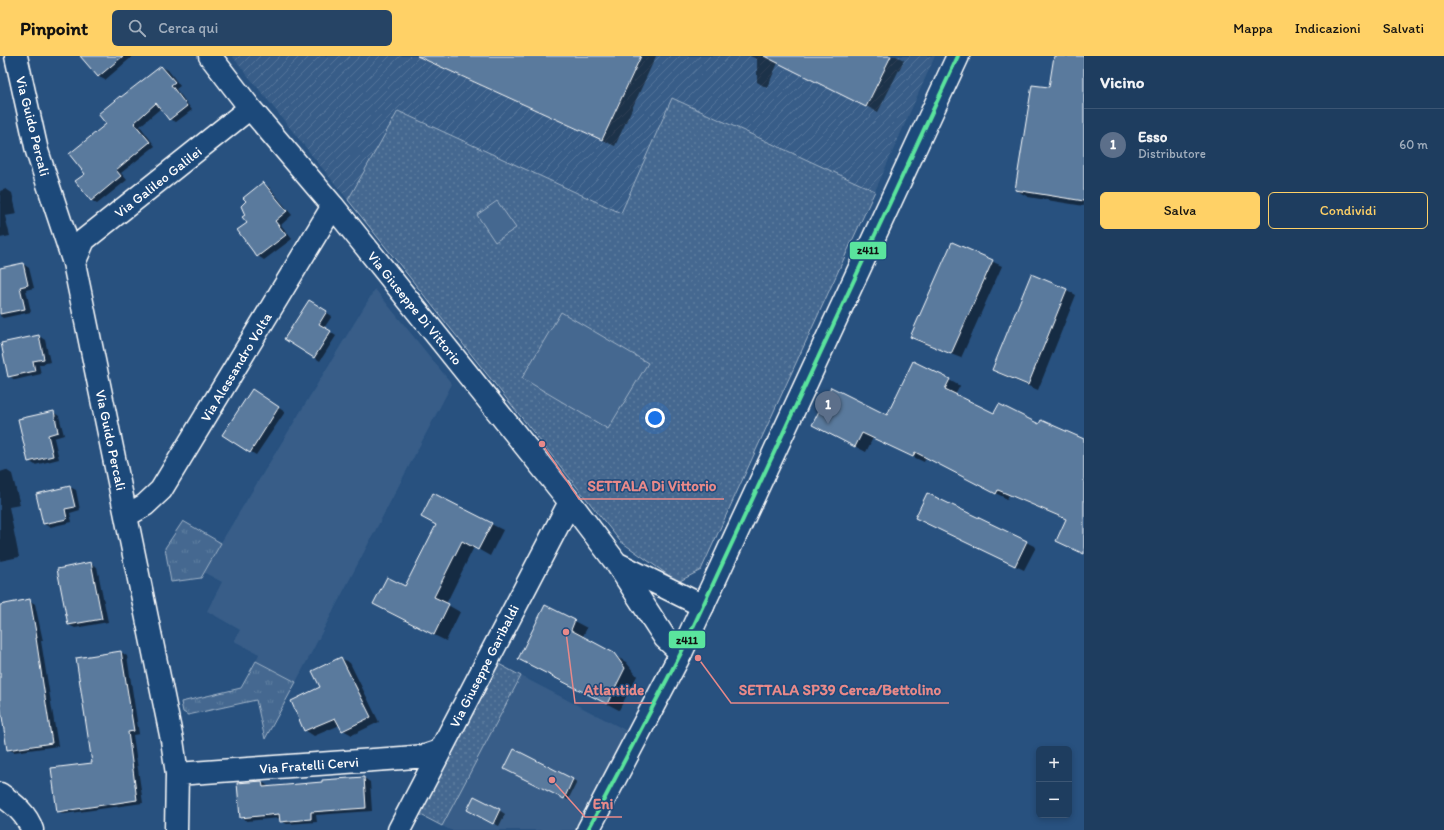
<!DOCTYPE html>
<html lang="it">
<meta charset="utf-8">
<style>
:root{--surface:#1e3d5f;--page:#264465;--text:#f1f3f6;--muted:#a1aebd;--line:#3c5674;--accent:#ffd166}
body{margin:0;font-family:Itim,sans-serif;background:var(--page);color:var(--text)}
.controls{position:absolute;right:12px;bottom:12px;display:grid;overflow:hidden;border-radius:6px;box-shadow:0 2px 6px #0003}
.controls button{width:36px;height:36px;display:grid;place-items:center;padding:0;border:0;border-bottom:1px solid var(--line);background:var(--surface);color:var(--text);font:20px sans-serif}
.you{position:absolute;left:655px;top:362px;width:14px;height:14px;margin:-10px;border:3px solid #fff;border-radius:50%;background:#1a73e8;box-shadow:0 0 0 6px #1a73e833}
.badge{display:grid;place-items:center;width:26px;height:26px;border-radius:50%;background:var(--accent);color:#fff;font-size:13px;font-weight:700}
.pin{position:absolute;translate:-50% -33px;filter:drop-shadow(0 1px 2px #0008)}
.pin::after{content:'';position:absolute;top:21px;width:14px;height:12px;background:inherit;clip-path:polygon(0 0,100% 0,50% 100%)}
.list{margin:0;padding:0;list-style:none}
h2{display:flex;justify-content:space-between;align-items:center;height:52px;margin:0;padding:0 16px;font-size:17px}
h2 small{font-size:13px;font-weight:400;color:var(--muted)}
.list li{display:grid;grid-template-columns:26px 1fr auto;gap:12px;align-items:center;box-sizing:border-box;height:72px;padding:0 16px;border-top:1px solid var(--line)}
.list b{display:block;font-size:15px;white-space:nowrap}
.list p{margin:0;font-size:13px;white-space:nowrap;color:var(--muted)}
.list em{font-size:13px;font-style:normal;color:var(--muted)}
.actions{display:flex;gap:8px;padding:12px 16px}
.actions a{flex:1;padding:9px 0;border:1px solid var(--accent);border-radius:6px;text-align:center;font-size:14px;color:var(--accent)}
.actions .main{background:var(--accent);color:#111}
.icon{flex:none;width:22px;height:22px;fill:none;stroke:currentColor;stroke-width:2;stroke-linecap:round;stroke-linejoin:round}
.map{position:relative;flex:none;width:1084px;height:774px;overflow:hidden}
header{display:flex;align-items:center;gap:24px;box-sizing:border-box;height:56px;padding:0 20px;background:var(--accent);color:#111}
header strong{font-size:19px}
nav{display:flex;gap:22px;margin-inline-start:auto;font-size:14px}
.search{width:280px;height:36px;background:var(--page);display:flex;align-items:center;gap:10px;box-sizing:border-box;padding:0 14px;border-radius:6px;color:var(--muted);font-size:15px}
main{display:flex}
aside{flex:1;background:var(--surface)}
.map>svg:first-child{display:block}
.built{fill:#375d88}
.industrial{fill:url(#industrial-furrows)}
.grass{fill:url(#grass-tufts);stroke:#a2b4c8}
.park{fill:url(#park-dots);stroke:#a2b4c8}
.pitch{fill:#446890;stroke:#a2b4c8}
.shadow{fill:#0007}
.building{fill:#5a7a9d;stroke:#fff}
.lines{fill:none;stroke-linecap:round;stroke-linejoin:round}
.street-casing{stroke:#fff;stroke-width:25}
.primary-casing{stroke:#fff;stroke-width:25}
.street{stroke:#1f4a7a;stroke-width:22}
.primary{stroke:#1f4a7a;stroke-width:22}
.bus-1-casing{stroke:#1f4a7a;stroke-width:7}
.bus-1{stroke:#5ae49d;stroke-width:4}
.labels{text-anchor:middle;stroke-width:3;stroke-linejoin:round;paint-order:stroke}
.street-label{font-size:14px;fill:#fff;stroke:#1f4a7a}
.leader{fill:none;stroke:#e88989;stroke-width:1.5}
.callout-dot{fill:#e88989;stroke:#1f4a7a;stroke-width:1.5}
.callout-label{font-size:15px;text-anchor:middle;font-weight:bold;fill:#e88989;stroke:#1f4a7a;stroke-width:3;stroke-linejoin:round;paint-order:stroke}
.line-badge{stroke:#1f4a7a;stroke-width:1.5}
.pale-badge-label{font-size:11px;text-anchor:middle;font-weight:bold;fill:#111}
</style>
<header>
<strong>Pinpoint</strong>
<div class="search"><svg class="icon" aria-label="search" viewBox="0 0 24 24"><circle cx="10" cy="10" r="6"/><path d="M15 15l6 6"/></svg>Cerca qui</div>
<nav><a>Mappa</a><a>Indicazioni</a><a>Salvati</a></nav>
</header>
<main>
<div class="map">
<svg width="1084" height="774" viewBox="0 0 1084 774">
<defs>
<pattern id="industrial-furrows" width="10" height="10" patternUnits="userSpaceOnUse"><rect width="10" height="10" fill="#375d88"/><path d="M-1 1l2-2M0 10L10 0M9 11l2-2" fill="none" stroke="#55759a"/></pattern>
<pattern id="grass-tufts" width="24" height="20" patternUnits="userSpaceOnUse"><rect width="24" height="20" fill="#446890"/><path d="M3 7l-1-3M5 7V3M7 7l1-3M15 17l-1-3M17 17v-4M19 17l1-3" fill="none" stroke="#607fa1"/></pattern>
<pattern id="park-dots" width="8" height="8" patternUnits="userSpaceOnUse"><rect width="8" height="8" fill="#446890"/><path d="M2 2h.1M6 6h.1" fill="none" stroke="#607fa1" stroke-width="1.8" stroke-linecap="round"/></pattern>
</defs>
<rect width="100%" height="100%" fill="#28517f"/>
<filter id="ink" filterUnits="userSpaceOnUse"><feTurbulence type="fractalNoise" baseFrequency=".025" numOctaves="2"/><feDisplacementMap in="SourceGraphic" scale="8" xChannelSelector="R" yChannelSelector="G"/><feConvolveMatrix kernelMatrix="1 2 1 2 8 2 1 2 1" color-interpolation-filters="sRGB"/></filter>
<g filter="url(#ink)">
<!-- built -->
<path class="built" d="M375 233 452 328 296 626 256 605 259 598 234 585 240 574 207 555 222 526 203 516Z
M521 620 633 678 583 774H450L442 770Z"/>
<!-- industrial -->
<path class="industrial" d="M232 0H935L875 135 672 42 621 157 398 55 348 144Z"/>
<!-- grass -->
<path class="grass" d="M183 465 221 487 201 522 171 526 165 492Z
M256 605 296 626 265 683 256 644 188 659 183 656 181 646 241 632Z"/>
<!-- park -->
<path class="park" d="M672 42 875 135 701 514 678 526 620 485 348 144 398 55 621 157Z
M497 607 521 620 442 770 419 758Z"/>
<!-- pitch -->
<path class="pitch" d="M497 145 516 172 495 186 477 159Z
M561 256 648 307 608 373 522 322Z"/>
<!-- shadow -->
<path class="shadow" d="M81 0H133L105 24 99 21Z
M416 0H656L615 90Z
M750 0H781L767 32 757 26V3Z
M796 0H896L904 4 878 56 802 19Z
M162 11 168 14 180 30 176 33 192 54 176 66 170 63 161 52 140 70 155 90 121 117 127 124 97 148 91 144 86 118 108 68 121 42Z
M1084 38V150L1028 141 1016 134Z
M263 128 269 131 292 159 281 169 292 183 264 204 258 200 239 174 249 167 247 160Z
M6 133 12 137 17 158 5 160 10 180 0 182V135Z
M953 187 1002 210 961 302 920 286 911 281Z
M23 208 29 212 34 232 26 234 31 256 3 262 0 260V213Z
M1031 219 1067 234 1076 239 1038 334 1002 319 993 314Z
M309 245 332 260 324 272 336 280 320 305 285 282Z
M39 280 45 284 50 306 39 309 41 318 15 324 9 320Z
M949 324 960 330 955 339 994 359 1039 370 1084 384V498L1058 485 1067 464 1009 439 1007 443 926 401 924 406 873 382 866 396 813 369 888 361Z
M258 338 285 356 256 399 251 396Z
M53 356 59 360 64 379 54 382 59 403 35 409 29 405Z
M6 414 12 418 20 449 9 451 19 501 0 505V416Z
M70 431 76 434 80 454 70 457 72 466 50 471 44 468Z
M926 467 1026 486 1036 491 1024 514Z
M491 468 503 474 490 500 474 491 446 548 460 556 446 585 386 555 406 531 437 469Z
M91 508 97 511 108 566 75 572 69 569 58 514Z
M29 544 35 548 43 585H41L58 690 14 696 8 693 0 641V550Z
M546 550 587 572 582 582 626 606 637 620 619 654 532 609Z
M121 596 127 600 139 678 133 679 143 747 64 758 58 755 94 707Z
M341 602 350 607 379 666 352 679 343 674 340 669 314 680 305 674 322 632Z
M515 694 577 726 568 744 509 715Z
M364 722 370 726 372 755 316 759 317 766 287 768 281 765 280 762 247 765 241 761 238 728 262 726 268 730V732L323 727V725Z
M499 754 505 758 499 770 474 757Z"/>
<!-- building -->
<path class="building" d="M80 0H123L98 21Z
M417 0H641L602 84Z
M764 0H891L866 51Z
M1054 0H1084V145L1015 134 1032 29 1049 31Z
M161 10 175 26 171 29 187 50 169 64 156 47 134 67 150 86 116 114 121 120 91 145 75 125 85 118 69 98 106 68 98 58 120 40 121 41Z
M263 126 287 155 275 165 286 179 257 201 237 174 247 167 242 161 245 159 241 150 246 145 243 142Z
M952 186 993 204 951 298 910 281Z
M23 207 28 229 20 231 25 253 0 258V212Z
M1031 218 1067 233 1028 329 992 314Z
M309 244 327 255 319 268 331 275 314 302 284 283Z
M39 279 44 303 33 305 35 315 8 321 1 287Z
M913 305 950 323 945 333 994 357 999 348 1039 368 1041 364 1084 383V498L1056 485 1066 463 998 434 996 438 915 396 913 401 862 377 855 391 812 369 831 331 887 359Z
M252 333 279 351 250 397 222 379Z
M54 355 58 376 48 379 53 400 28 406 18 363Z
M70 430 75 451 65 453 67 463 43 468 36 438Z
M433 437 492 467 478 494 462 485 434 541 449 548 434 579 373 548 387 521 405 530 436 469 421 461Z
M927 437 1027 485 1015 510 915 462Z
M91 506 102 563 68 569 57 513Z
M30 543 37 582H36L52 687 7 694 0 647V549Z
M545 549 575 564 571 574 614 597 625 612 607 648 518 603Z
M121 595 134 675 128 676 137 744 57 756 51 712 92 707 76 602Z
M341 601 371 661 342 675 335 662 304 675 291 645 320 631 312 615Z
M514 693 573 723 564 743 504 713Z
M364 721 366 752 311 756V763L280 766 279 758 240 762 237 727 262 725 263 731 322 726V724Z
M474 740 500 753 493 768 467 754Z"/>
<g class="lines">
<defs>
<path id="street" d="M16 0 37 95 74 207 172 684 177 718 176 774
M210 0 250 52 333 150 570 446 617 508 665 582 681 597
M74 207 84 184 250 52
M126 460 145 449 161 434 333 150
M618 508 703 550
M177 718 402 702 425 700 440 695
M0 738C14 748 27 758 32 774
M399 774 570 446"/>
<path id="primary" d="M588 774 681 597 958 0"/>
</defs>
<!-- street casing -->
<use href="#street" class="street-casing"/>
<!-- primary casing -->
<use href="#primary" class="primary-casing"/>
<!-- street -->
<use href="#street" class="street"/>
<!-- primary -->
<use href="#primary" class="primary"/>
<defs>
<path id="bus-1" d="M588 774 681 597 958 0"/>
</defs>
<!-- bus-1 casing -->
<use href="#bus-1" class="bus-1-casing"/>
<!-- bus-1 -->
<use href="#bus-1" class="bus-1"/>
</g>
</g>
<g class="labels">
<!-- street labels -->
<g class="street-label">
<text transform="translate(33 70) rotate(76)" y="5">Via Guido Percali</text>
<text transform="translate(158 126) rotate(-38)" y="5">Via Galileo Galilei</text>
<text transform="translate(415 252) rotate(51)" y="5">Via Giuseppe Di Vittorio</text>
<text transform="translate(236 311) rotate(-59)" y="5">Via Alessandro Volta</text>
<text transform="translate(111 384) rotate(78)" y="5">Via Guido Percali</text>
<text transform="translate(484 610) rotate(-63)" y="5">Via Giuseppe Garibaldi</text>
<text transform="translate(309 709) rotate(-4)" y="5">Via Fratelli Cervi</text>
</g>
</g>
<!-- callouts -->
<path class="leader" d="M542 388L579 443H724M698 602L731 647H949M566 576L575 647H652M552 724L585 761H622"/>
<g class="callout-dot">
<circle cx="542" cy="388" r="4"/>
<circle cx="698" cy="602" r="4"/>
<circle cx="566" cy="576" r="4"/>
<circle cx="552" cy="724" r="4"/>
</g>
<g class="callout-label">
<text x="652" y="435">SETTALA Di Vittorio</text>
<text x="840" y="639">SETTALA SP39 Cerca/Bettolino</text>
<text x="614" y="639">Atlantide</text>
<text x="603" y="753">Eni</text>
</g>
<g class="line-badge">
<rect x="849" y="185" width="38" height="19" rx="4" fill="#5ae49d"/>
<rect x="668" y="574" width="38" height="19" rx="4" fill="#5ae49d"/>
</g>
<g class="pale-badge-label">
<text x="868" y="198">z411</text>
<text x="687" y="588">z411</text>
</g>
</svg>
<div class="controls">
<button>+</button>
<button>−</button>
</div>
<div class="you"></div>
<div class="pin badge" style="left:828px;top:368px;background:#5c6f8a">1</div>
</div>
<aside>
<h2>Vicino<small></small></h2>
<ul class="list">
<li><span class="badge" style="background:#5c6f8a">1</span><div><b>Esso</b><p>Distributore</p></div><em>60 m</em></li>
</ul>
<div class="actions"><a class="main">Salva</a><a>Condividi</a></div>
</aside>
</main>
